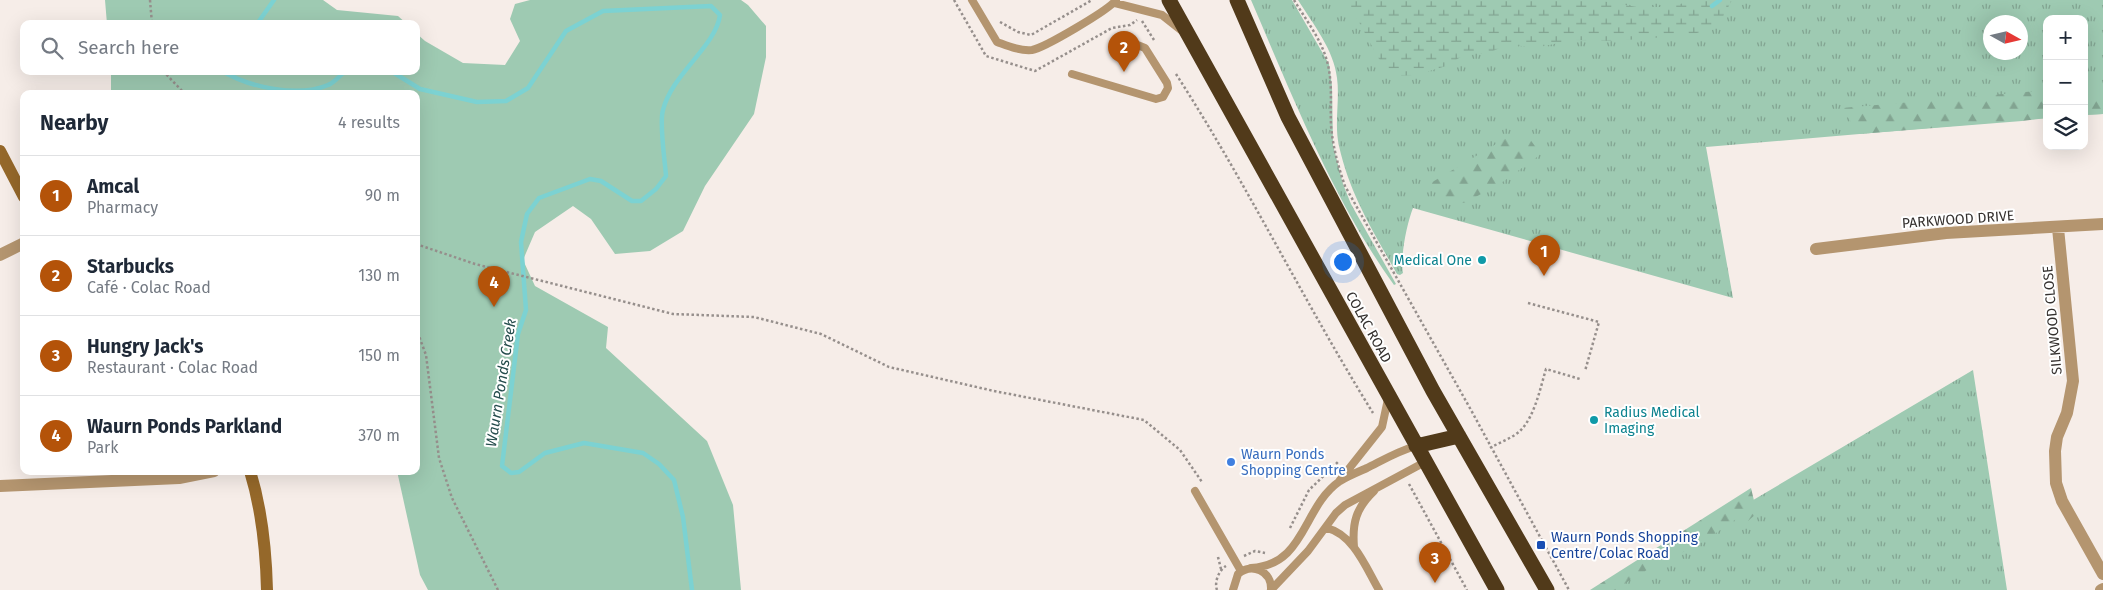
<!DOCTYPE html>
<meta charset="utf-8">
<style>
:root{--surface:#fff;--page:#f6f6f7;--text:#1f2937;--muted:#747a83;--line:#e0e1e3;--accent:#b45309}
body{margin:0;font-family:"Fira Sans",sans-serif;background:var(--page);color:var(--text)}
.controls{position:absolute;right:15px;top:15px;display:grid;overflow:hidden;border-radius:10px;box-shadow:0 5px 20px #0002}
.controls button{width:45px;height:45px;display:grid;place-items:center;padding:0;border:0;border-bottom:1px solid var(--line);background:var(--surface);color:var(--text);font:25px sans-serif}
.compass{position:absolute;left:1983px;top:15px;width:45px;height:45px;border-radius:50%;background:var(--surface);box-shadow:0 5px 20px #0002;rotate:98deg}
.you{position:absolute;left:1342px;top:261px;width:18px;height:18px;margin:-12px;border:4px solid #fff;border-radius:50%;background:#1a73e8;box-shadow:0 0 0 8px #1a73e833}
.badge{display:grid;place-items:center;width:32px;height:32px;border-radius:50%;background:var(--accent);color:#fff;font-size:16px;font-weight:700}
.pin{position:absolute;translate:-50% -41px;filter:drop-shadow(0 1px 2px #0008)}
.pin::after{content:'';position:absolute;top:26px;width:18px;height:15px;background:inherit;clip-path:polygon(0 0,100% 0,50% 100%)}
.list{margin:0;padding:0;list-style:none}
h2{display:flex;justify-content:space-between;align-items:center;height:65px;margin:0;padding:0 20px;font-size:21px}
h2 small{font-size:16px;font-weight:400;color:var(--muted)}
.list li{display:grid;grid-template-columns:32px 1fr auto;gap:15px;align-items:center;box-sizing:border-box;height:80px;padding:0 20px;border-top:1px solid var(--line)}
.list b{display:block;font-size:19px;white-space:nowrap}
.list p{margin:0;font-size:16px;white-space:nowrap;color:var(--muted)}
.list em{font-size:16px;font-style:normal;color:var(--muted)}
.icon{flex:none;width:28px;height:28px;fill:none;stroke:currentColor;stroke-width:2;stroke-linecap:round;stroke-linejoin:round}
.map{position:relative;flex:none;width:2103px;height:590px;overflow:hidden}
.search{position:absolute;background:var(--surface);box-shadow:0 5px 20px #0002;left:20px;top:20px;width:400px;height:55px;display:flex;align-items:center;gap:12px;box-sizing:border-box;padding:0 18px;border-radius:10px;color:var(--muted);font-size:19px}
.panel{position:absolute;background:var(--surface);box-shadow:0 5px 20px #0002;left:20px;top:90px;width:400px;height:385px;border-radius:10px}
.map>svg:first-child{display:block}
.grass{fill:url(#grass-tufts);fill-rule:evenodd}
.forest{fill:url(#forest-firs)}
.wetland{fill:url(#wetland-marsh)}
.green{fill:#9ecab2}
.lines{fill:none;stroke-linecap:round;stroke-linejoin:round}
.stream{stroke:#7cd2d2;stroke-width:4.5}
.path{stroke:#968f8c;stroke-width:2.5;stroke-dasharray:2.5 2.5;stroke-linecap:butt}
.lane{stroke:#b4956f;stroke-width:8}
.street{stroke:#b4956f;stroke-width:12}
.secondary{stroke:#95682a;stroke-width:12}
.highway{stroke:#513a1a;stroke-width:15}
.culture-dot{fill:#0f9aa8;stroke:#fff;stroke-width:2}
.shop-dot{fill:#3f7fe0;stroke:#fff;stroke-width:2}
.transit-dot{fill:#1a4fb4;stroke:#fff;stroke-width:2}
.labels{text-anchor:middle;stroke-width:4;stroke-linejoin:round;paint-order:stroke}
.street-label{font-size:14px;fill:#34302e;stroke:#fff}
.culture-label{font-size:14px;fill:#0d838f;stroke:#fff;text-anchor:end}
.shop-label{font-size:14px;fill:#366cbe;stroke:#fff;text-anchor:start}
.transit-label{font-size:14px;fill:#164399;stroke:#fff;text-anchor:start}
.water-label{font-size:15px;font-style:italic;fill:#244c4c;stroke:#fff}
</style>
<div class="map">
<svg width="2103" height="590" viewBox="0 0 2103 590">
<defs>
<pattern id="grass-tufts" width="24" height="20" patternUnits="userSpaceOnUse" patternTransform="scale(1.25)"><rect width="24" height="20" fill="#9ecab2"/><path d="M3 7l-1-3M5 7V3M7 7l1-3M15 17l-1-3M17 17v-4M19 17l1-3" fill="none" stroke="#82a491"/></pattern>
<pattern id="forest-firs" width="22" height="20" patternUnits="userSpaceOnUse" patternTransform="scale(1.25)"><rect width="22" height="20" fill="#9ecab2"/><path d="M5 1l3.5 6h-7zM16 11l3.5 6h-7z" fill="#82a491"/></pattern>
<pattern id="wetland-marsh" width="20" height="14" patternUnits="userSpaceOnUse" patternTransform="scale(1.25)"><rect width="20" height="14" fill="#9ecab2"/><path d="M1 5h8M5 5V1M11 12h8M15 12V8" fill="none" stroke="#82a491"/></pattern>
</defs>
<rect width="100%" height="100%" fill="#f6ede8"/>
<!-- grass -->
<path class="grass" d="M1251 0H1292L1329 64 1332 86 1333 145 1343 184 1351 204 1396 284 1394 285C1334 202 1292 95 1251 0Z
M1298 0H2103V114L2084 115V19H2047V118L1706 147 1733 298 1413 208C1407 223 1400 257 1403 273L1400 275 1397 274C1373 231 1350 195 1339 146 1334 124 1340 100 1337 78 1334 50 1313 24 1298 0ZM1990 22H2020V52H1990Z
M1973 370 2007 590H1601Z"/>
<!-- forest -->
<path class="forest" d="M2103 85V114L2084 115V87Z
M2047 90V118L2022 121 1859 134 1842 108Z
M1527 135 1537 149V157L1504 181 1465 203 1443 201 1441 187 1429 184 1508 137Z
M1751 488 1757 513 1748 521 1739 517 1703 542 1635 576 1617 590H1590Z"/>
<!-- wetland -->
<path class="wetland" d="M1347 0H1596L1637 7H1669L1695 0H1732L1718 26 1691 35 1613 41 1574 40 1539 47 1507 45 1486 54 1469 52 1446 66 1416 75 1397 76 1379 59Z"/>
<!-- green -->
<path class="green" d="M105 0H323L337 10 398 16 407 24H107Z
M530 0H741L748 5 766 26V57L754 114 705 186 683 231 650 251 615 254 591 219 573 206 535 232 523 260 535 286 608 327 606 348 707 441 733 505 741 590H428L420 575 397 471H416V94H111V71H416V33L425 41 463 63 505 65 520 41 510 19 515 4Z"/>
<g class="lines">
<!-- stream -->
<path class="stream" d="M1712 6 1720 0
M257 24 274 0
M222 71C249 87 298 98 328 85 334 83 340 75 346 71
M391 71 420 89 477 102 506 101 528 88 566 31 603 11 711 6 720 15C716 46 672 74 663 110 659 123 665 161 666 176L656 189 641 201H632L601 181 590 179 539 198 527 214 521 242 526 310 518 334 502 466 511 473 519 472 545 453 584 443 643 453 659 464 674 480 683 517 692 590"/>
<!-- path -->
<path class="path" d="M150 0 152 24
M954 0 986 56 1035 71 1112 28 1130 25 1137 20
M1294 0C1306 20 1321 39 1327 61 1333 83 1330 104 1331 126 1333 147 1338 166 1345 186L1471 410 1569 590
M1142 21 1154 40
M1000 22 1018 32 1031 35 1092 0
M163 71 185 94
M1176 74C1247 184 1304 302 1373 413
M416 244 475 264 673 314 754 317 821 334 889 367 994 391 1144 420 1180 450 1202 482
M1528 303 1599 322 1585 371
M416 328 426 355 439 458 452 498 498 590
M1490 448C1500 442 1513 438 1521 430 1535 415 1540 389 1546 369L1580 379
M1409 484 1467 590
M1290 528 1309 490 1339 461
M1244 556 1255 551 1265 553
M1218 557 1221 569
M1217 590C1214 582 1219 570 1226 566"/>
<!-- lane -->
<path class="lane" d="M972 0 997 42C1008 46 1019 51 1032 50 1044 48 1109 10 1116 0
M1115 3 1162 15 1181 30
M1072 74 1156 99 1163 97 1168 88 1167 83 1145 48 1130 42
M1340 480 1382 427 1388 399
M1195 491 1241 571
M1327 528C1354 535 1366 568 1379 590
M1354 547C1352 523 1356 508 1374 491
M1251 568C1306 565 1302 507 1340 481 1348 476 1358 472 1367 468 1383 460 1398 451 1416 446
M1233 590 1238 574C1252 562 1272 571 1271 590
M1271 590 1308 551 1336 513 1345 505 1425 462"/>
<!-- street -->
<path class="street" d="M2058 228 2073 381 2067 413 2057 437 2055 451 2056 483 2062 501 2103 574
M1816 249 1946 233 2103 224
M0 255 24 243
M0 486 179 478 214 471
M2101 590 2103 589"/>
<!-- secondary -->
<path class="secondary" d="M0 151 24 197
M250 471C262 510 266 549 267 590"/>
<!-- highway -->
<path class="highway" d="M1169 0 1497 590
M1237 0 1288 117 1433 391 1547 590
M1416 446 1459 436"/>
</g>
<!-- markers -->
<g class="culture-dot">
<circle cx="1482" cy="260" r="5"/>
<circle cx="1594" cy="420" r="5"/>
</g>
<circle class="shop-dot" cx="1231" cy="462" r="5"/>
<rect class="transit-dot" x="1536" y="540" width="10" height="10" rx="2.5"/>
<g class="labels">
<!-- street labels -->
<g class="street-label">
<text transform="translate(1958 219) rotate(-4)" y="5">PARKWOOD DRIVE</text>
<text transform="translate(2052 320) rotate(-95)" y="5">SILKWOOD CLOSE</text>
<text transform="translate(1369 327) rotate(61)" y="5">COLAC ROAD</text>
</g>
<!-- culture labels -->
<g class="culture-label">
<text x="1472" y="265">Medical One</text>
<text x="1604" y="417" text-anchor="start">Radius Medical<tspan x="1604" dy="16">Imaging</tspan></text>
</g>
<!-- shop labels -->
<g class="shop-label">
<text x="1241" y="459">Waurn Ponds<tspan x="1241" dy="16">Shopping Centre</tspan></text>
</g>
<!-- transit labels -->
<g class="transit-label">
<text x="1551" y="542">Waurn Ponds Shopping<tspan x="1551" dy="16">Centre/Colac Road</tspan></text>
</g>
<!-- water labels -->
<g class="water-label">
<text transform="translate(501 383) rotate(-81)" y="5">Waurn Ponds Creek</text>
</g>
</g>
</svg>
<div class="controls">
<button>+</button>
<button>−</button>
<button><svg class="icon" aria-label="layers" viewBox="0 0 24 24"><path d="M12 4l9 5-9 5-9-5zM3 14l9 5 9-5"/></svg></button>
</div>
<svg class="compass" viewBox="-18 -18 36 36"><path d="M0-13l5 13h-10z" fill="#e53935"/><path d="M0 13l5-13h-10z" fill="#747a83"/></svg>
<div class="you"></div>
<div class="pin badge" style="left:1544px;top:276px">1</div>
<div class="pin badge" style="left:1124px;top:72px">2</div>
<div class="pin badge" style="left:1435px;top:583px">3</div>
<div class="pin badge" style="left:494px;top:307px">4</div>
<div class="search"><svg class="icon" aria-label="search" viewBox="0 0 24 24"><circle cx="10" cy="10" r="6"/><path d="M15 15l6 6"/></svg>Search here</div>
<section class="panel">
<h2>Nearby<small>4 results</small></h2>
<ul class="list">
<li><span class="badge">1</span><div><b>Amcal</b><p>Pharmacy</p></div><em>90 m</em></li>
<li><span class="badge">2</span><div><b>Starbucks</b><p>Café · Colac Road</p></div><em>130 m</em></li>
<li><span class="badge">3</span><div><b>Hungry Jack's</b><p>Restaurant · Colac Road</p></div><em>150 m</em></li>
<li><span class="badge">4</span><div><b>Waurn Ponds Parkland</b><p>Park</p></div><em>370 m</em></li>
</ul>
</section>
</div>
